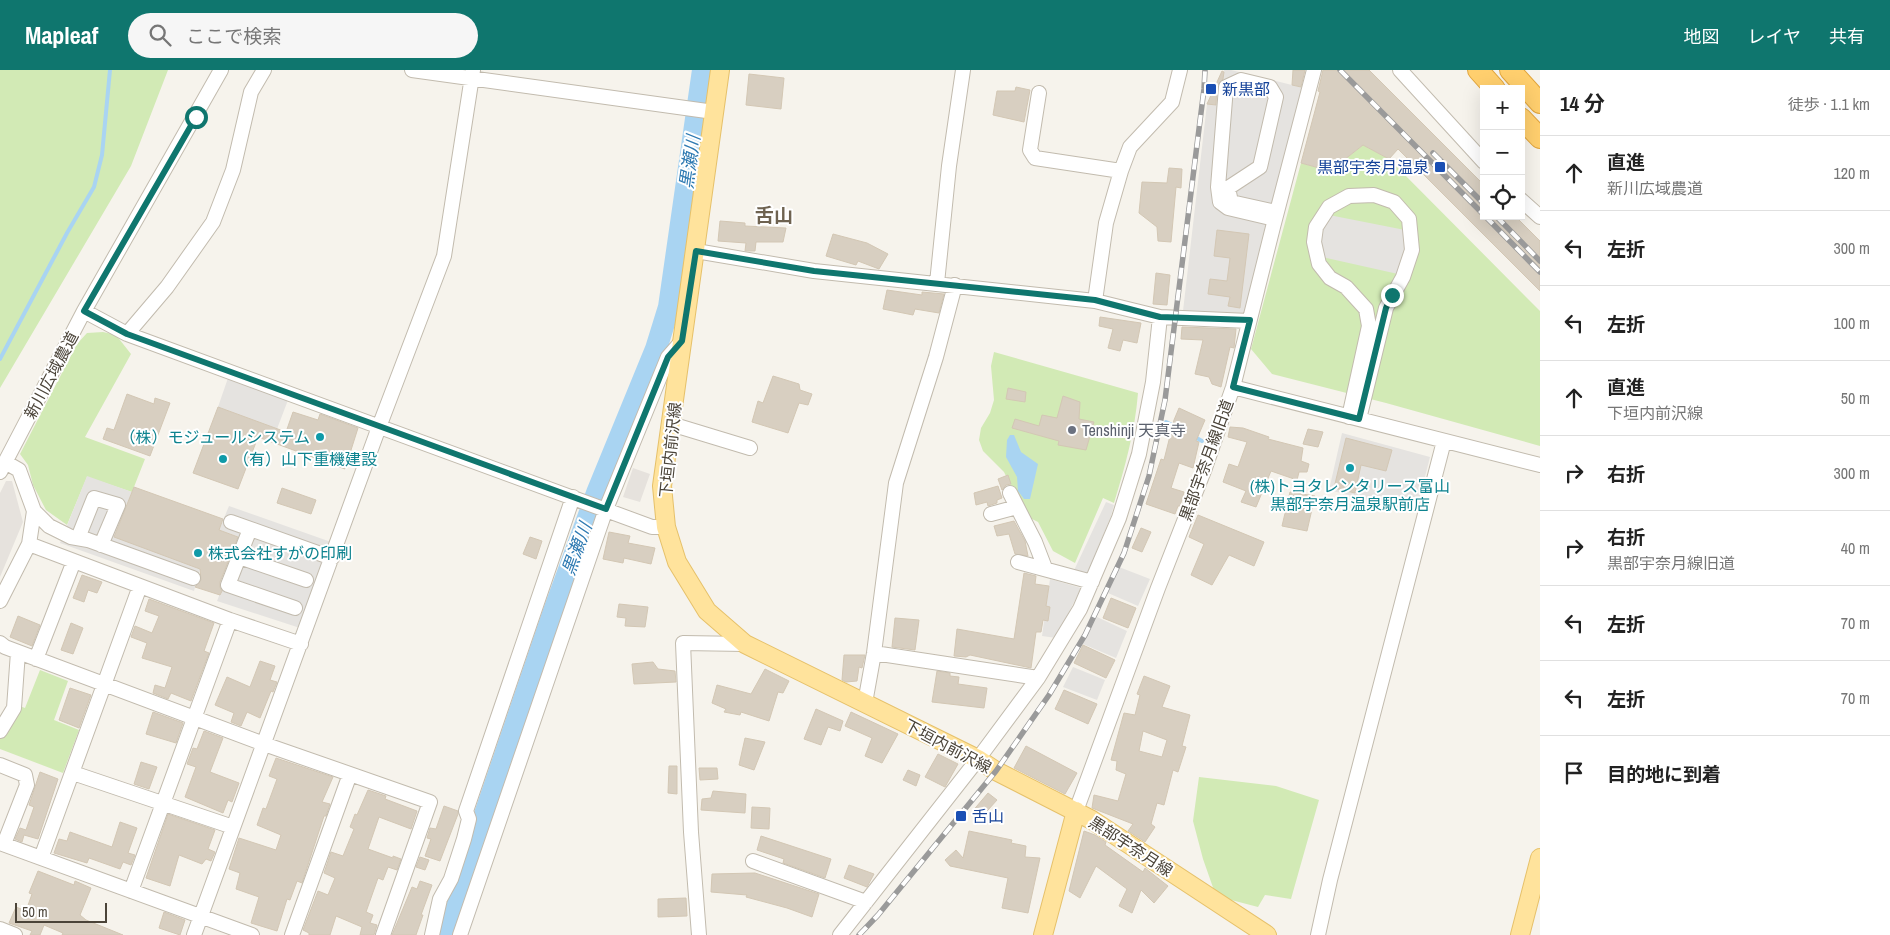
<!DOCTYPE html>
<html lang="ja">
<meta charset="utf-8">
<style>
:root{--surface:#fff;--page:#f6f6f6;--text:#222;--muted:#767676;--line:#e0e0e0;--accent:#0f766e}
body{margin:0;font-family:"Archivo Narrow","Noto Sans JP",sans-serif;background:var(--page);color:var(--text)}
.controls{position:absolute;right:15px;top:15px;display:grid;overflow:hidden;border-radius:0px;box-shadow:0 5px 20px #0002}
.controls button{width:45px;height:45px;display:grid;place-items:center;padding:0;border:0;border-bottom:1px solid var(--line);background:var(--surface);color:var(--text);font:25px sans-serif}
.scale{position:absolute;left:15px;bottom:12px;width:92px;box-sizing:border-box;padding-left:5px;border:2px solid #4b4439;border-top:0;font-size:14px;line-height:18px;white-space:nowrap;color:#4b4439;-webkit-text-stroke:4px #fff;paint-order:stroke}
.stop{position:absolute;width:15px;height:15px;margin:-11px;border:4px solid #0f766e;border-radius:50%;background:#fff}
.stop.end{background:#0f766e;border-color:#fff;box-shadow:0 1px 5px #0008}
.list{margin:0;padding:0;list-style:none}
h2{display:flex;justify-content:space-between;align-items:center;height:65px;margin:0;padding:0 20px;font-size:21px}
h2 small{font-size:16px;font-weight:400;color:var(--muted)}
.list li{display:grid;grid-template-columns:32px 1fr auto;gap:15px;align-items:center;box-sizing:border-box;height:75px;padding:0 20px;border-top:1px solid var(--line)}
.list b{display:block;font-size:19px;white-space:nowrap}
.list p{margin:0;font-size:16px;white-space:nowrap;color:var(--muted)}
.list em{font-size:16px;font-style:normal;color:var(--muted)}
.icon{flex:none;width:28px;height:28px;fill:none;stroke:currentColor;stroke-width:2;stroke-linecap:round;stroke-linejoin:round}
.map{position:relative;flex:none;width:1540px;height:865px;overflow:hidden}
header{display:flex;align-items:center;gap:30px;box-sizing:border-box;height:70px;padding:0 25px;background:var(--accent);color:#fff}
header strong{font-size:24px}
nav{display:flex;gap:28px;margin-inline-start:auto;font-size:18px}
.search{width:350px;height:45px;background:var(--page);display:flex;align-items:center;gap:12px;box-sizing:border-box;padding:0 18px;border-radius:28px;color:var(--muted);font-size:19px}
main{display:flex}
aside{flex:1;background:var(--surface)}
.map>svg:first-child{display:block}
.industrial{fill:#e6e2dd}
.green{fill:#d2eab5}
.parking{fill:#e5e3e0}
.water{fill:#a9d4f2}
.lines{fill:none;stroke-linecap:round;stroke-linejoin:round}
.stream{stroke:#a9d4f2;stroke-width:4}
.river{stroke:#a9d4f2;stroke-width:22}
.building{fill:#d8cfc1;stroke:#d3c7b4;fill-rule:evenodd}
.minor-casing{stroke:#c2bbae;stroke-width:16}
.major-casing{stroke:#e6c16a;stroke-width:20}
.highway-casing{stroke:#e0a43c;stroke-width:22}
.minor{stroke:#fff;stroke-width:14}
.major{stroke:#ffe39c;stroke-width:18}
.highway{stroke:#ffcf6e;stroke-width:20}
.rail-casing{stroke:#9a9a9a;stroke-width:5.5}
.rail{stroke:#fff;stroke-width:4;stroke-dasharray:11;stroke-linecap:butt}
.route{stroke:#0f766e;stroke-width:6}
.transit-dot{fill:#1a4fb4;stroke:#fff;stroke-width:2}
.worship-dot{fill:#6b7280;stroke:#fff;stroke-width:2}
.culture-dot{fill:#0f9aa8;stroke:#fff;stroke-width:2}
.labels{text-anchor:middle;stroke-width:4;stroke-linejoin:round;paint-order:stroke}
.transit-label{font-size:16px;fill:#164399;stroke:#fff;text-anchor:start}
.street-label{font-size:16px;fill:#4b4439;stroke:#fff}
.worship-label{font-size:16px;fill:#5b616d;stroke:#fff;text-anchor:start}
.culture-label{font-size:16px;fill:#0d838f;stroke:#fff;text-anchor:start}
.water-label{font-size:18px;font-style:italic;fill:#2e7ab2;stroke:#fff}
.quarter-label{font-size:19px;font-weight:bold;fill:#6e6250;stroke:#fff}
</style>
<header>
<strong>Mapleaf</strong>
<div class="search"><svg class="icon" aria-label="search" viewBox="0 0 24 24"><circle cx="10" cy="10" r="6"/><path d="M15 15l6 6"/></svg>ここで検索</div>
<nav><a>地図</a><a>レイヤ</a><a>共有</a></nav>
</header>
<main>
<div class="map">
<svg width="1540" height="865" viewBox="0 0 1540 865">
<rect width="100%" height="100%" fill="#f6f3ec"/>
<!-- industrial -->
<path class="industrial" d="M633 398 650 404 640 432 623 427Z
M6 411H12L23 452 0 507V423Z"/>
<!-- green -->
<path class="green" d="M0 0H168L131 96 0 318Z
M1363 75 1389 89 1540 241V376L1386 333 1272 304 1251 279 1301 93 1330 101Z
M103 262 116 265 131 284 85 367 145 389 132 422 87 407 67 455 46 440 33 415 28 395 20 384 77 274 87 263Z
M994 282 1138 323C1135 361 1125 397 1114 433L1103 428 1075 493 1053 481 1038 452 1028 447 1018 430 1004 402 983 381 979 370 981 358 990 343 994 330 991 296Z
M40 600 68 611 54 650 79 660 63 703 0 679V665L17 635 25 638Z
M1199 707 1276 716 1319 730 1291 829 1265 825 1258 837 1216 826 1203 789 1193 751Z"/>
<!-- parking -->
<path class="parking" d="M1224 0H1231L1304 18 1245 243 1183 241 1207 34 1220 35Z
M1329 145 1405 160 1408 176 1398 204 1322 187 1319 172 1320 157Z
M228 308 288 330 277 359 218 337Z
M1342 363 1430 387 1416 442 1329 420Z
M87 406 132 422 114 466 200 499 194 521 60 473Z
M1106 432 1114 435 1111 446 1083 514 1070 509Z
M229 436 331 472 300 558 217 531 242 468 219 460Z
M1119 497 1150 509 1138 536 1108 523Z
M1050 509 1081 518 1056 568 1042 566Z
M1097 547 1127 561 1116 588 1083 574Z
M1073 597 1105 610 1097 630 1063 617Z"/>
<!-- water -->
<path class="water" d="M1010 365H1014L1021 382 1038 394 1030 429H1024L1018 421 1017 407 1006 387 1007 370Z"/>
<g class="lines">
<!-- stream -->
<path class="stream" d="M0 289 67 163 94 117 102 85 110 0
M1166 352 1176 357
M1193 366 1202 371"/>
<!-- river -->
<path class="river" d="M444 865 554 541 597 423 656 279 669 237 703 0"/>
</g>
<!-- building -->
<path class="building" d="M1293 0H1305L1301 17 1292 15Z
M1323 0H1369L1484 115V146H1515L1540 171V221L1398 79 1389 89 1363 75 1330 101 1301 93 1320 22 1318 21Z
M1222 1 1224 2 1223 9 1217 16 1216 35 1207 34Z
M749 4 784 8 781 39 746 35Z
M1016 17 1030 20 1024 52 993 45 997 21H1015Z
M1169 98 1182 99 1181 118 1176 117 1171 172 1158 171 1157 157 1139 143 1142 112 1167 113Z
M720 151 745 153V156L786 158 783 172H756L755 181H745L746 173 718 171Z
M1217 160 1249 164 1240 238 1228 236 1230 227 1208 224 1210 209 1227 211 1230 188 1214 186Z
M833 164 867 173 888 184 879 199 858 191 856 195 826 186Z
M1156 203 1170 205 1167 235 1153 234Z
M887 220 922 225V222L944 224 939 243 915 239 913 245 883 239Z
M1100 247 1141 253 1137 273 1123 270 1120 281 1108 278 1113 259 1099 256Z
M1182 257 1236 259 1234 278 1230 277 1221 317 1212 314 1209 307 1195 304 1203 270 1181 269Z
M773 306 799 314 800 320 812 324 808 335 799 333 788 363 752 352 758 331 763 333Z
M1008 318 1026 322 1025 332 1006 329Z
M127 324 154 334 155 328 170 333 150 386 103 369 107 358 114 360Z
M1063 326 1080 332 1079 349 1094 352 1086 380 1058 375 1059 371 1012 358 1015 349 1039 356 1042 345 1057 348Z
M218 337 286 362 293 342 318 350 320 344 358 358 345 399 258 367 238 419 193 403Z
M1179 338 1205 350 1196 371 1199 372 1193 398 1179 393 1171 418 1184 422 1180 436H1178L1175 444 1146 434 1161 389 1164 390 1174 350Z
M1230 357 1243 358 1269 367 1268 369 1303 378 1301 391 1309 394 1307 402H1299L1297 410 1271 401 1256 437 1241 432 1246 421 1223 412 1229 394 1238 397 1247 372 1228 367Z
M1308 359 1323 362 1318 377 1303 374Z
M1346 368 1392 380 1386 401 1361 395 1355 423 1334 418Z
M1008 405 1011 414 1006 415 1002 420 998 409Z
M998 416 1002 428 997 430V433L988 436 987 432 976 435 974 423Z
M134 417 223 449 219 460 238 467 220 512V517L222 521 220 525 195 517 201 510 200 499 114 467Z
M282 418 316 430 311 444 277 433Z
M1290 422 1315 426 1307 461 1282 456Z
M1198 445 1264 472 1254 496 1229 485 1212 515 1191 505 1204 474 1189 467Z
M1014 451 1025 471 1028 486 1015 484 1009 464 997 466 994 456Z
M1141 458 1151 462 1142 482 1132 478Z
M609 462 630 466 628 473 655 478 651 494 624 488 623 493 603 489Z
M530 467 542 471 536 489 523 484Z
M1024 503 1036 506 1035 514 1049 516 1046 536 1050 537 1048 551 1043 550 1041 562H1036L1031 598 970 585 966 587 954 586 957 559 1014 569Z
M82 505 102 512 97 523 88 520 84 532 73 528Z
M1111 528 1136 538 1128 558 1103 548Z
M149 529 214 553 204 581 209 583 191 631 171 623 168 629 153 623 155 615 165 618 172 597 142 588 147 573 131 567 135 556 152 563 159 546 145 541Z
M619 534 648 537 645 557 625 556 626 548 617 547Z
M18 546 40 555 32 576 10 567Z
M895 548 919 550 915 580 892 577Z
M71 553 83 558 73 584 61 580Z
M1083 575 1115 590 1106 608 1074 593Z
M844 585H865L862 598 859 597 857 611 846 612 842 610Z
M260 591 275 596 270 610 277 612 273 622 271 621 260 648 247 642 241 656 231 652 234 643 215 635 227 607 250 617Z
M653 592 658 599 675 601 676 612 634 614 632 594Z
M765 599 789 611 783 623 778 622 769 651 741 642 740 645 724 642 726 639 712 633 717 615 751 624Z
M937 601 950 603V606L959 607 958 614 987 618 984 638 932 632Z
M1144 606 1170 616 1162 637 1190 645 1182 676 1186 677 1178 702 1173 700 1164 735 1157 733 1151 754 1155 757 1145 772 1128 761 1133 754 1092 738 1094 725 1118 731 1126 704 1116 700 1117 691 1111 690 1124 643 1135 645 1140 625 1137 624ZM1143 661 1167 670 1162 687 1139 681Z
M70 618 91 625 79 658 59 650Z
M1064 620 1097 634 1088 654 1055 639Z
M816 639 843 651 840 661 828 657 821 675 804 669Z
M153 642 183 653 176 673 146 664Z
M851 642 898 664 882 693 865 686 872 668 845 656Z
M204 661 223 668 210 702 239 713 232 732 228 730 223 743 185 727 196 697 187 694 193 678 197 679Z
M745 668 765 672 754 700 739 695Z
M1026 676 1077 703 1065 724 1014 698Z
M938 684 958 694 945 717 925 707Z
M276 688 333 707 322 732 330 734 326 746H324L302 813 297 811 290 830 287 829 277 861 251 853 259 827 236 819 240 803 229 799 239 768 276 780 281 765 257 755 263 738 266 739 277 709 269 706Z
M141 692 157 697 149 719 134 714Z
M669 696H677V724L668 723Z
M699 698H717L718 709 700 710Z
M908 700 920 705 916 716 903 710Z
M40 702 58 709 38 769 24 765 22 772 15 769 20 758 26 760 34 737 29 735Z
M368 720 386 726 385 729 417 741 411 759 379 747 368 779 393 788V786L401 789 397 800 388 797 383 810 378 808 366 842 373 845 370 853 377 855 374 865H360L362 857 336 846 330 865H309V863L303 860 318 821 328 825 335 808 324 803 331 782 343 786 354 759 350 757 355 744 357 745Z
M713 721 746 724 745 743 701 740 702 729 711 728Z
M988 723 997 730 979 750 971 743Z
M444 736 458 741V744L440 791 425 786 431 769 427 768 430 758 436 759Z
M752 737 770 738 769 759 751 758Z
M168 744 215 760 208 779 215 782 211 791 206 789 202 794 179 785 170 816 146 808Z
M120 752 137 758 128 783 135 785 131 795 123 792 120 799 89 788 87 793 54 783 59 769 67 771 70 762 112 777Z
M969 761 1012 770 1011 773 1026 776 1025 787 1040 788 1028 843 1002 838 1008 808 950 796 945 790 956 780 963 788Z
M1084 761 1095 765 1106 772 1105 775 1143 802 1145 798 1168 816 1154 833 1141 820 1132 843 1119 836 1127 819 1096 796 1080 828 1069 821Z
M761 766 831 789 825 808 783 793 784 789 757 780Z
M420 787 429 790 425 800 416 797Z
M849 795 874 804 867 817 844 808Z
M38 801 74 815 75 811 91 818 80 845 86 850 123 865H62L63 863 44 855 40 865H30L32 861 9 853 16 837 26 841 32 824 29 823Z
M755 803 819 824 812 847 787 838 746 827 747 825 711 822 712 804Z
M420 811 432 815 421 845H423L416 865H392L412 817 417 819Z
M686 828 687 846 658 847V829Z
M164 842 185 850 180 865 159 858Z"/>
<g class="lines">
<defs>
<path id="minor" d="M412 0 714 42
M1400 0 1484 92
M1039 23 1030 80 1035 88 1121 101
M1521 130 1540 147
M1275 149 1228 138 1220 132 1218 117 1226 17 1241 10 1270 17 1276 27 1260 97 1228 118 1231 132 1276 142
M696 181 814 201 1095 231 1160 247 1249 251
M937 213 949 96 963 0
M1095 231 1106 153 1121 101 1130 77 1172 32 1180 0
M84 241 127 264 652 457H666
M127 264 167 217 213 152 233 100 251 22 264 0
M1233 317 1540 395
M1349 347 1369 256 1366 239 1346 217 1330 208 1319 194 1314 172 1316 157 1329 137 1349 126 1374 125 1394 132 1409 149 1412 180 1403 207 1386 238 1359 349
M671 354 750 378
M0 402 84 241 221 0
M1010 423 1035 472 1045 498
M34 441 49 456 71 467 88 470 193 508
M991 444 1017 437
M231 452 332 488
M250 459 228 515 295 538
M78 468 94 428 118 435 101 475
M29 474 230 550 301 574
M239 487 306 510
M1018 492 1092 512
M0 531 29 474 34 441 19 400 5 392
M0 573 5 577 264 674 430 732 383 865
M874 583 1038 608
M36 589 74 491
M865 633 874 583 896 413 936 287 955 215
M0 661 14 638 18 582
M0 695 25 705 27 715 4 774
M73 703 233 757
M1076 741 1158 518 1205 398 1233 317 1273 157 1314 0
M0 773 252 865
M41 788 140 516
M753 791 866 832
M131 821 230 550
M0 859 15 865
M194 865 379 357 444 186 473 0
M292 865 350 704
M432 865 440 829 451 809 464 769 469 749 466 741 573 427
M460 865 606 439 668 287 682 271
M699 865 691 762 683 573 745 574
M840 865 978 689 1038 608 1080 539 1119 448 1139 384 1153 312 1160 247
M1318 865 1330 810 1444 371"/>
<path id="major" d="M720 0 662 416 666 457 677 492 707 541 745 574 978 689 996 701 1092 750 1267 865
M1043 865 1076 741
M1520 865 1540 788"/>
<path id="highway" d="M1478 0 1495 19
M1510 0 1540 33
M1521 48 1540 68"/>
</defs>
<!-- minor casing -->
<use href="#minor" class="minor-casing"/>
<!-- major casing -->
<use href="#major" class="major-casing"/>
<!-- highway casing -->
<use href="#highway" class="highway-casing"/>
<!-- minor -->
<use href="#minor" class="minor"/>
<!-- major -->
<use href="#major" class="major"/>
<!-- highway -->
<use href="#highway" class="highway"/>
<defs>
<path id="rail" d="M1340 0 1484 145
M1433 83 1484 134
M1485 146 1540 202
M1496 146 1540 191
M859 865 878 845 996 701 1049 625 1085 565 1124 483 1149 406 1165 330 1204 19 1205 0"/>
</defs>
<!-- rail casing -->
<use href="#rail" class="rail-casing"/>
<!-- rail -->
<use href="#rail" class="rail"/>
</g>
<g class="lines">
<!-- route -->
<path class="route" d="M196 47 84 241 127 264 606 439 668 287 682 271 696 181 814 201 1095 230 1160 247 1250 250 1233 317 1359 349 1386 238 1392 225"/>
</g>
<!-- markers -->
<g class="transit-dot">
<rect x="1205" y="13" width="12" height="12" rx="2.5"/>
<rect x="1434" y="91" width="12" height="12" rx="2.5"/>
<rect x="955" y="740" width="12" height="12" rx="2.5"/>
</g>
<circle class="worship-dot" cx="1072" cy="360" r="5"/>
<g class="culture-dot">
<circle cx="320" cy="367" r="5"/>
<circle cx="223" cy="389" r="5"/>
<circle cx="1350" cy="398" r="5"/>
<circle cx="198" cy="483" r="5"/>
</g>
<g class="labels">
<!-- transit labels -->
<g class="transit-label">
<text x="1222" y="25">新黒部</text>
<text x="1429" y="103" text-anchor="end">黒部宇奈月温泉</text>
<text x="972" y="752">舌山</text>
</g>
<!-- street labels -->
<g class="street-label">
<text transform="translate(51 305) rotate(-62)" y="6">新川広域農道</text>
<text transform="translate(670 380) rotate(-84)" y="6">下垣内前沢線</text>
<text transform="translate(1206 390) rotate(-70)" y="6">黒部宇奈月線旧道</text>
<text transform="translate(948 676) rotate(28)" y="6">下垣内前沢線</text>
<text transform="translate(1131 776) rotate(33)" y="6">黒部宇奈月線</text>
</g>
<!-- worship labels -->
<g class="worship-label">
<text x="1082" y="366">Tenshinji 天真寺</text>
</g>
<!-- culture labels -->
<g class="culture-label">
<text x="310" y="373" text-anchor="end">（株）モジュールシステム</text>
<text x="233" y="395">（有）山下重機建設</text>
<text x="1350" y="422" text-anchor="middle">(株)トヨタレンタリース富山<tspan x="1350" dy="18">黒部宇奈月温泉駅前店</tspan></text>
<text x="208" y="489">株式会社すがの印刷</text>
</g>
<!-- water labels -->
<g class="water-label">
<text transform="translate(690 92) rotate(-82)" y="6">黒瀬川</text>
<text transform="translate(577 479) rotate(-70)" y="6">黒瀬川</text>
</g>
<!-- quarter labels -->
<g class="quarter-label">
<text x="774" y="152">舌山</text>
</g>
</g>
</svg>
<div class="controls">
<button>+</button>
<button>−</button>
<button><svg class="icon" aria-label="locate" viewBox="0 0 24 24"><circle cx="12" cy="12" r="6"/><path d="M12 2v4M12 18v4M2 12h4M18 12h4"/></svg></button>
</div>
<div class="scale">50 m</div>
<div class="stop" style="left:196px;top:47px"></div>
<div class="stop end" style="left:1392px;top:225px"></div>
</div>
<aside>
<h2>14 分<small>徒歩 · 1.1 km</small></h2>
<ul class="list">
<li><svg class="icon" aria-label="ahead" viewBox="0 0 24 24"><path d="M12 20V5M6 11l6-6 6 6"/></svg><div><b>直進</b><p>新川広域農道</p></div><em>120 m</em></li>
<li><svg class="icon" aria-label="left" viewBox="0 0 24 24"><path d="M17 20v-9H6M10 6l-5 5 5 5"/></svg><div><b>左折</b></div><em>300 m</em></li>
<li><svg class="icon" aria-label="left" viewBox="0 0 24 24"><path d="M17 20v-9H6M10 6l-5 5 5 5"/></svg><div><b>左折</b></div><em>100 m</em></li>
<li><svg class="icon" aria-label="ahead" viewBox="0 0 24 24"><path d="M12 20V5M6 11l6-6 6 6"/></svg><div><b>直進</b><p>下垣内前沢線</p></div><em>50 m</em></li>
<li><svg class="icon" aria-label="right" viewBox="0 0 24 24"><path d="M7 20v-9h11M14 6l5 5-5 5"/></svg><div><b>右折</b></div><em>300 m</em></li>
<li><svg class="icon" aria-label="right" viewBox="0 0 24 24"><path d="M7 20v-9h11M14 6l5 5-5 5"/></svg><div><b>右折</b><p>黒部宇奈月線旧道</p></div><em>40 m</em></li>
<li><svg class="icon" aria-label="left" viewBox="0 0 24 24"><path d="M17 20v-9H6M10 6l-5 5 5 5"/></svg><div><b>左折</b></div><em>70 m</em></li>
<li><svg class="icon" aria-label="left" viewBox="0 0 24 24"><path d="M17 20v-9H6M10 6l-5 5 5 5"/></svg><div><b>左折</b></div><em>70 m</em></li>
<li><svg class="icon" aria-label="arrive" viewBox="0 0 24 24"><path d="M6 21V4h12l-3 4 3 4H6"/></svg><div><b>目的地に到着</b></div></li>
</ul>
</aside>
</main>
